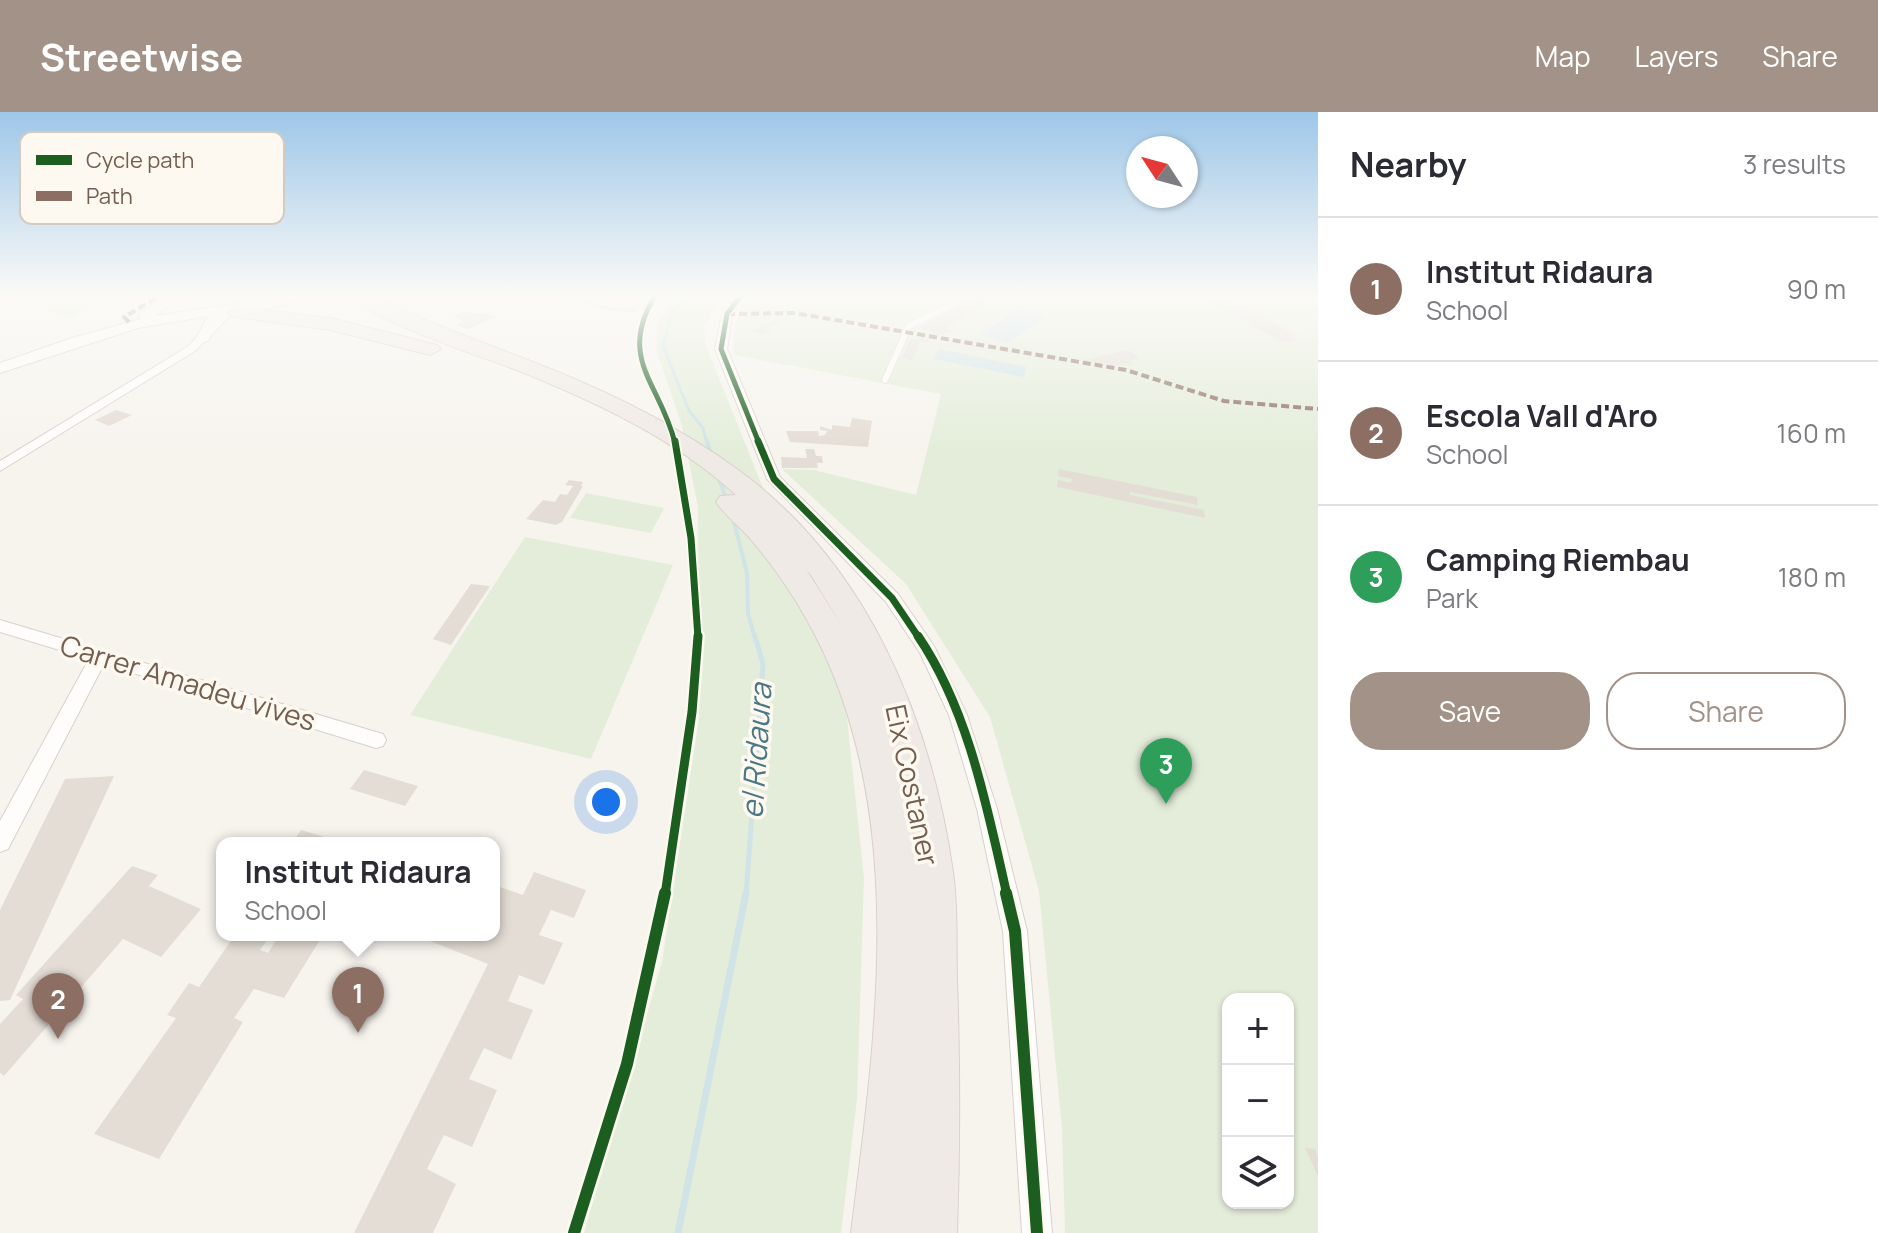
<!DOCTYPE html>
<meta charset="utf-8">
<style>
:root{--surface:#fff;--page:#f7f7f7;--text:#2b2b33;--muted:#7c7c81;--line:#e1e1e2;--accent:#a29287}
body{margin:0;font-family:Manrope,sans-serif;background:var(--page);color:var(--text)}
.controls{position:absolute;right:24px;bottom:24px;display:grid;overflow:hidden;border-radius:16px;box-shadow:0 2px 6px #0004}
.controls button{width:72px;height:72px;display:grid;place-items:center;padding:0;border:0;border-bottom:2px solid var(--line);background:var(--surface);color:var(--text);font:40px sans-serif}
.compass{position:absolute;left:1126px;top:24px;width:72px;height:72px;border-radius:50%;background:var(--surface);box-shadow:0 2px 6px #0004;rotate:306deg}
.you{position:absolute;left:606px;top:690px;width:28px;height:28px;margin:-20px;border:6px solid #fff;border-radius:50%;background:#1a73e8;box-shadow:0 0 0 12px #1a73e833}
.badge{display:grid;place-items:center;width:52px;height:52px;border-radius:50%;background:var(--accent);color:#fff;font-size:26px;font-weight:700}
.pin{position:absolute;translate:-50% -66px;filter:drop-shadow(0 2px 4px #0008)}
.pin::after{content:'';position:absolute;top:42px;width:28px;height:24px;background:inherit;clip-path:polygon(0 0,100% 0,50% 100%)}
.popup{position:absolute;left:216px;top:725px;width:284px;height:104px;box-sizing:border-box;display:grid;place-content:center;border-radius:16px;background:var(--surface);filter:drop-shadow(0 2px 6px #0005);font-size:26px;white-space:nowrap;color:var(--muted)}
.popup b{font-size:30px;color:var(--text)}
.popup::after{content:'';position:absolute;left:50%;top:100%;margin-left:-16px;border:16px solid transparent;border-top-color:var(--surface)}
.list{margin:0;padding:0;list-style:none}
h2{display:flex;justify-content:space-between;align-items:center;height:104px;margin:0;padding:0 32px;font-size:34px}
h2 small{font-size:26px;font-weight:400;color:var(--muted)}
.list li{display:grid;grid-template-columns:52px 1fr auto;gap:24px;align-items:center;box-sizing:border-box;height:144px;padding:0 32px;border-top:2px solid var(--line)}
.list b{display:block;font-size:30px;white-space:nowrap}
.list p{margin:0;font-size:26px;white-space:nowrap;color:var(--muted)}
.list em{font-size:26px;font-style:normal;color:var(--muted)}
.actions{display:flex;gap:16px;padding:24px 32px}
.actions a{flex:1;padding:18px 0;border:2px solid var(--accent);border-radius:32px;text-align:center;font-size:28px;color:var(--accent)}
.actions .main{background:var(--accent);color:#fff}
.icon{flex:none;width:44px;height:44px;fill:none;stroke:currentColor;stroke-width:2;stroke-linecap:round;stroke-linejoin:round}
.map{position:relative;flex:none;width:1318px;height:1121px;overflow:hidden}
header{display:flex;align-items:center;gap:48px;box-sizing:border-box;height:112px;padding:0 40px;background:var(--accent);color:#fff}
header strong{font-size:38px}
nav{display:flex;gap:44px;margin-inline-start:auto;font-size:28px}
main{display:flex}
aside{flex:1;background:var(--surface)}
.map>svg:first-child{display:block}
.green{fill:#e4edda;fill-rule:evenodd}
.water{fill:#d0e3e7}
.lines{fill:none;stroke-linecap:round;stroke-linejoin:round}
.stream-far3{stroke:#d0e3e7;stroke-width:3}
.stream-far2{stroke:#d0e3e7;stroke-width:4}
.stream-far1{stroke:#d0e3e7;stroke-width:5}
.stream{stroke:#d0e3e7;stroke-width:7}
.building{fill:#e4ddd5}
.service-casing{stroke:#d7d1cc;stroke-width:7}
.minor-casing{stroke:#d7d1cc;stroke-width:2}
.tertiary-casing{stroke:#d7d1cc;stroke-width:2}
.motorway-casing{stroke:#d8d1cb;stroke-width:2}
.service{stroke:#fefdfc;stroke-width:6}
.minor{fill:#fefdfc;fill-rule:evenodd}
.tertiary{fill:#fefdfc;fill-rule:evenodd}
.motorway{fill:#f0eae6;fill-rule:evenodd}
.quiet{stroke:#8d6e63;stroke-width:4;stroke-dasharray:8 4;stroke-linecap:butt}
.cycleway-far3-casing{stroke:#fef9f0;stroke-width:8}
.cycleway-far2-casing{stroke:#fef9f0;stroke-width:11}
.cycleway-far1-casing{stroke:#fef9f0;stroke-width:14}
.cycleway-casing{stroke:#fef9f0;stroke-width:17}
.cycleway-far3{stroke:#1b5e20;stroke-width:5}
.cycleway-far2{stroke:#1b5e20;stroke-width:7}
.cycleway-far1{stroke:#1b5e20;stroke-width:9}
.cycleway{stroke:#1b5e20;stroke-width:12}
.labels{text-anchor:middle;stroke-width:7;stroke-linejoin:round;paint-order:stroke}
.street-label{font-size:28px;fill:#745e4f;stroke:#fef9f0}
.water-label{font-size:30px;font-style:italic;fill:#4a7885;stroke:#fef9f0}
.key{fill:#fef9f0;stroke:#d5cac0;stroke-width:2}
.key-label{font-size:22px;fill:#745e4f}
</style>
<header>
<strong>Streetwise</strong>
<nav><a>Map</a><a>Layers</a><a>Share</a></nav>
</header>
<main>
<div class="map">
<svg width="1318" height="1121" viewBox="0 0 1318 1121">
<rect width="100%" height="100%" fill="#f7f4ee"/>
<!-- green -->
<path class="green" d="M15 182H129L65 206Z
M193 182H290C263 190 215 204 193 182Z
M676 182H723L704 213 705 231 763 376 809 462 847 606 864 766 857 987 841 1121H584L662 850 699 606 698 395 682 314 657 240V214Z
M750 182H1318V1121H1065L1062 1017 1039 779 990 605 906 472 782 357 814 358 916 383 941 282 734 243C733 220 735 199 750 182ZM1228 887H1288V1091H1228Z
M586 381 664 396 651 421 570 406Z
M525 425 673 453 591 647 410 603Z"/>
<!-- water -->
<path class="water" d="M1018 197 1045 206 1008 231 980 222Z
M939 237 1026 255 1024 265 934 247Z"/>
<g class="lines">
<!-- stream-far3 -->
<path class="stream-far3" d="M554 182 612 197 636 199
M695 182 673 197 663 234 689 299 703 316 707 331"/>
<!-- stream-far2 -->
<path class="stream-far2" d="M707 329 711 343
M718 364 727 389
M733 406 747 461 748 502 755 526"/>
<!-- stream-far1 -->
<path class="stream-far1" d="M746 783 763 552 755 524"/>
<!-- stream -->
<path class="stream" d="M678 1121 746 781"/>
</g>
<!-- building -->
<path class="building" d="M982 182H1002L946 216 952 219 940 223 919 216Z
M1228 187 1297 223 1288 224 1297 229 1284 231 1208 190 1216 189 1245 202 1221 188Z
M464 200 488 202 497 205 467 217 456 213 464 209 453 205Z
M776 208 781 211 765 216 772 219 763 222 750 219Z
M921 226 930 227 929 230 920 229 912 248 902 246 910 228Z
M1128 238 1140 246 1128 249 1134 252 1112 253 1083 248Z
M116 298 132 303 109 314 95 308Z
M852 306 872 309 868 335 790 330 786 319H818L819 324 825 323 827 319 820 318V314L832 318V313L850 315Z
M805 337H814L816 344H822L823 351H817L818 356H782L781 345 807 346Z
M1059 357 1197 385 1198 393 1130 380V383L1204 398 1205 406 1057 375 1058 368 1071 371 1072 367 1058 364Z
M569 368 583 370 581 374H583L562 410 556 413 526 407 543 388 555 390 560 382 567 383 573 374 565 373Z
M471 472 490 474 451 533 433 527Z
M364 658 418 674 405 694 350 677Z
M114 664 10 888 0 889V798L65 667Z
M301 718 331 727 329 731H292Z
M132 754 158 763 149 774 201 797 161 845 123 827 4 964 0 961V912L23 887 16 883Z
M534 760 586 778 574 806 551 798 539 823 563 831 544 873 519 863 508 889 533 898 511 948 484 936 469 967 497 978 472 1035 444 1023 427 1057 456 1072 433 1121H354L488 852 415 823H494V773L523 783Z
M235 823H249L267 828 260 838 268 841 279 823H323L284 886 254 877 234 906 243 910 159 1047 94 1022 176 906 167 903 189 871 199 875Z
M1305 1036 1315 1037 1318 1044V1064Z"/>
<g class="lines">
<defs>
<path id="service" d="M885 268 909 214 973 182"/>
<path id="minor" d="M737 182H747L732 202 727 237 780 365 898 482 934 534 967 603 997 697 1027 819 1052 1121H1022L1003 819 977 697 949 603 920 541 886 490 767 367 715 237 722 202Z
M226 197 235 199 195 239 0 359V349L187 235Z
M0 508 376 620 383 622 386 628 383 634 376 636 104 552 8 737 0 740V709L89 547 0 520Z"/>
<path id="tertiary" d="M172 182H187L155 204 301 182H322L280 194 223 203 208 229 203 230 196 226 208 204 138 216 0 261V251L72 226 141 207 138 204 140 201Z"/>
<path id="motorway" d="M347 182C354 182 364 180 371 183 393 190 413 203 435 212 474 228 514 242 553 258 618 284 680 316 737 357 866 450 931 606 953 760 958 795 956 831 957 867 960 952 960 1036 957 1121H851C875 931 907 717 822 537 804 499 780 462 753 430 742 416 726 405 716 390L720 384 736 383C675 327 596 290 519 259 483 245 368 208 347 182ZM806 457 811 463 845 519Z
M235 194 330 206 437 233 441 237 430 243 330 218 228 204 225 200 228 196Z"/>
</defs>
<!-- service casing -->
<use href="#service" class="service-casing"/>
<!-- minor casing -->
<use href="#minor" class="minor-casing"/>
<!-- tertiary casing -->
<use href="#tertiary" class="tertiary-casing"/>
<!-- motorway casing -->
<use href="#motorway" class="motorway-casing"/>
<!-- service -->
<use href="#service" class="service"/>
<!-- minor -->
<use href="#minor" class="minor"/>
<!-- tertiary -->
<use href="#tertiary" class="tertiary"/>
<!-- motorway -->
<use href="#motorway" class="motorway"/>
<!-- quiet -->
<path class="quiet" d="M727 202 795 201 1126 258 1224 289 1318 297
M129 210 124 205 163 182"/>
<defs>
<path id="cycleway-far3" d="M656 182C616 247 660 270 675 331
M742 182 727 202 721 237 759 331"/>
<path id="cycleway-far2" d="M675 329 691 426 698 526
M758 329 774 367 892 486 919 526"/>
<path id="cycleway-far1" d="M918 524C969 599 987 696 1007 783
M665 783 692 600 698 524"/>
<path id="cycleway" d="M1006 781 1015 819 1037 1121
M574 1121 627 952 665 781"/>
</defs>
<!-- cycleway-far3 casing -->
<use href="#cycleway-far3" class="cycleway-far3-casing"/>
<!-- cycleway-far2 casing -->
<use href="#cycleway-far2" class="cycleway-far2-casing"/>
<!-- cycleway-far1 casing -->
<use href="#cycleway-far1" class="cycleway-far1-casing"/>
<!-- cycleway casing -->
<use href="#cycleway" class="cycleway-casing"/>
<!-- cycleway-far3 -->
<use href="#cycleway-far3" class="cycleway-far3"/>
<!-- cycleway-far2 -->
<use href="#cycleway-far2" class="cycleway-far2"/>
<!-- cycleway-far1 -->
<use href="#cycleway-far1" class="cycleway-far1"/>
<!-- cycleway -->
<use href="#cycleway" class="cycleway"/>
</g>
<!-- sky -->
<linearGradient id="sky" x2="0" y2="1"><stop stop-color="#9ec7e8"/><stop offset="0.54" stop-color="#fbfaf7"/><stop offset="1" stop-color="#fbfaf7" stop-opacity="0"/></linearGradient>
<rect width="1318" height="339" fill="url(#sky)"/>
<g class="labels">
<!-- street labels -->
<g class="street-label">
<text transform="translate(188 571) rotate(17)" y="10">Carrer Amadeu vives</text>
<text transform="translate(912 673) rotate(78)" y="10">Eix Costaner</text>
</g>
<!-- water labels -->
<g class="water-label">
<text transform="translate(757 639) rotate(-86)" y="10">el Ridaura</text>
</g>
</g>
<!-- legend -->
<rect x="20" y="20" width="264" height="92" rx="12" class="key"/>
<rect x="36" y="43" width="36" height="10" fill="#1b5e20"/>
<rect x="36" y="79" width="36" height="10" fill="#8d6e63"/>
<g class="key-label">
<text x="86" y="56">Cycle path</text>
<text x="86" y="92">Path</text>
</g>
</svg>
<div class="controls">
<button>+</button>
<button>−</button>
<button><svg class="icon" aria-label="layers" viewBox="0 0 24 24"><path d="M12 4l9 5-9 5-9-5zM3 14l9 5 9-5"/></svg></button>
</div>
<svg class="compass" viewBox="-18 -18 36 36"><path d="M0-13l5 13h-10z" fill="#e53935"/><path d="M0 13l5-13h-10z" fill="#7c7c81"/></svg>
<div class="you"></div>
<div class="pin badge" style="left:358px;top:921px;background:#8d6e63">1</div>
<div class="popup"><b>Institut Ridaura</b>School</div>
<div class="pin badge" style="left:58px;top:927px;background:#8d6e63">2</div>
<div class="pin badge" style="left:1166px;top:692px;background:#2e9e5b">3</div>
</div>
<aside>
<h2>Nearby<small>3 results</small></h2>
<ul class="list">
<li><span class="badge" style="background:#8d6e63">1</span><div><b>Institut Ridaura</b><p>School</p></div><em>90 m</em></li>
<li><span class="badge" style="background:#8d6e63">2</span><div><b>Escola Vall d'Aro</b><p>School</p></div><em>160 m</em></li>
<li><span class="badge" style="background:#2e9e5b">3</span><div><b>Camping Riembau</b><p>Park</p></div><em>180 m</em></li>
</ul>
<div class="actions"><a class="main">Save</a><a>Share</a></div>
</aside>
</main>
